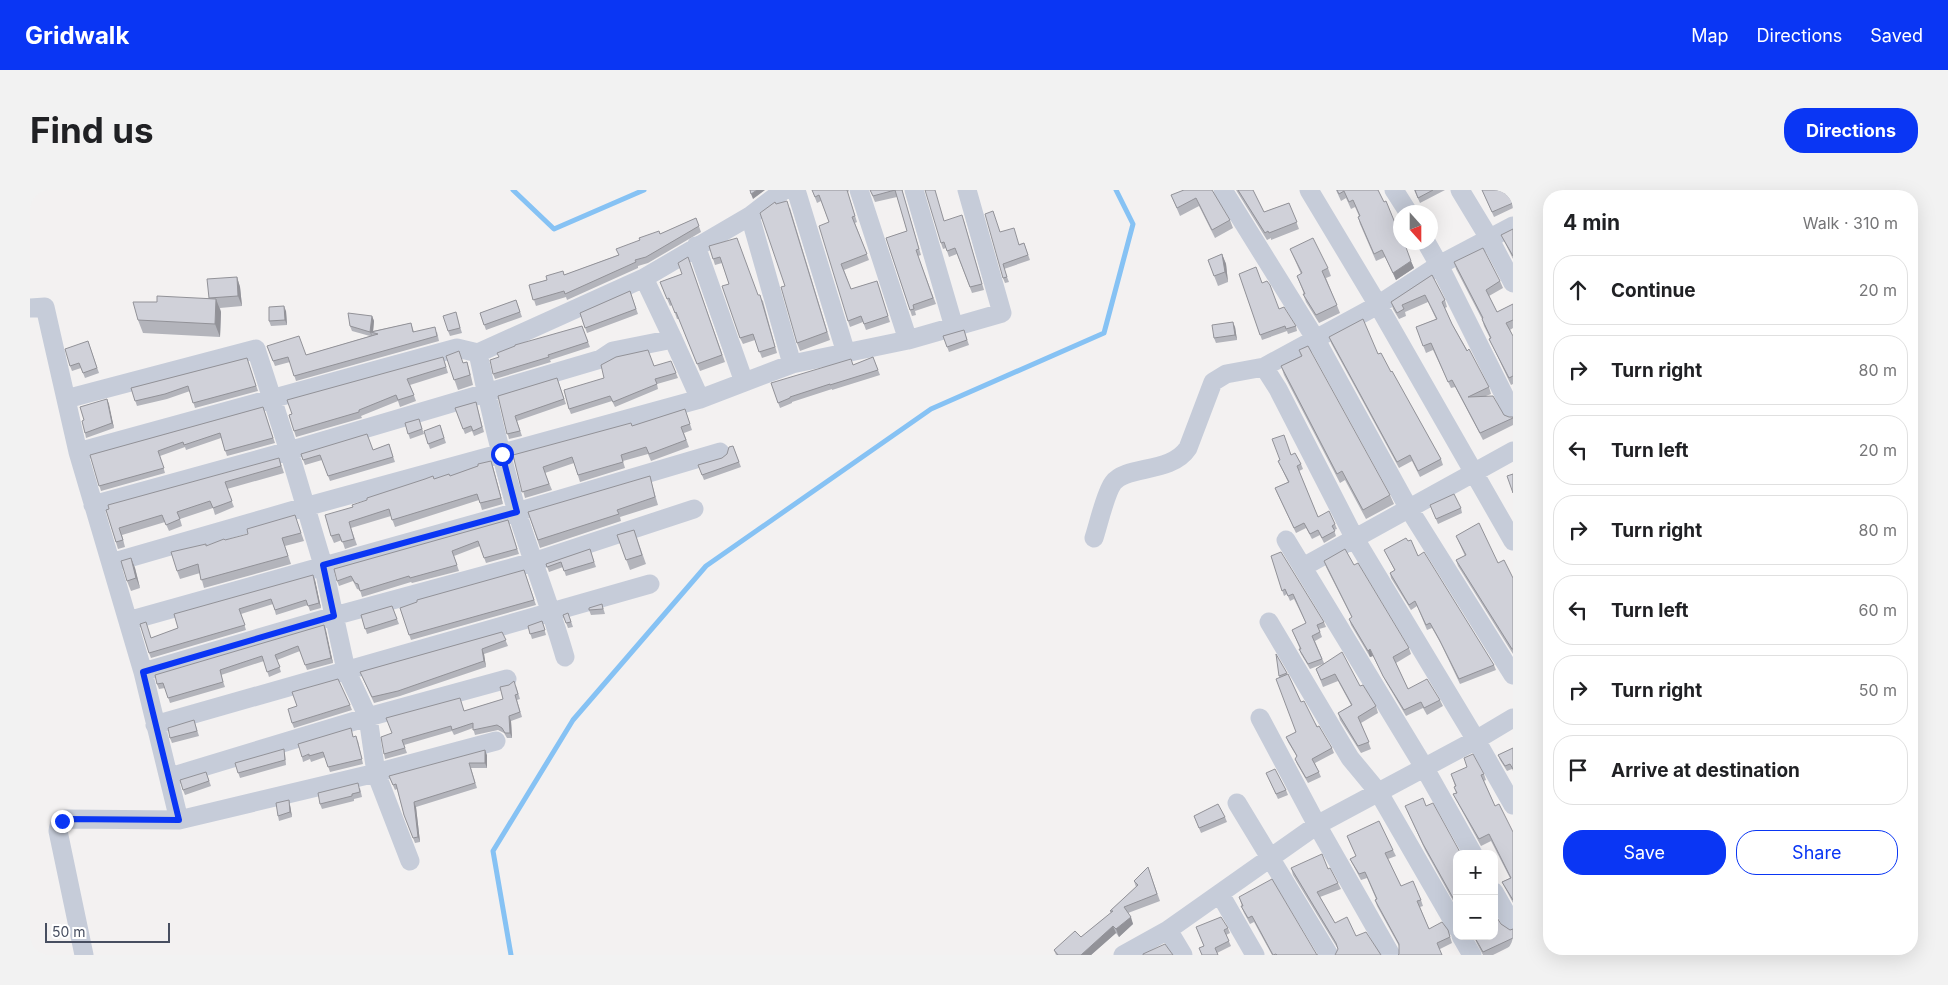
<!DOCTYPE html>
<meta charset="utf-8">
<style>
:root{--surface:#fff;--page:#f2f2f2;--text:#202124;--muted:#757577;--line:#e0e0e0;--accent:#0a36f4}
body{margin:0;font-family:Inter,sans-serif;background:var(--page);color:var(--text)}
.controls{position:absolute;right:15px;bottom:15px;display:grid;overflow:hidden;border-radius:10px;box-shadow:0 5px 20px #0002}
.controls button{width:45px;height:45px;display:grid;place-items:center;padding:0;border:0;border-bottom:1px solid var(--line);background:var(--surface);color:var(--text);font:25px sans-serif}
.compass{position:absolute;left:1363px;top:15px;width:45px;height:45px;border-radius:50%;background:var(--surface);box-shadow:0 5px 20px #0002;rotate:159deg}
.scale{position:absolute;left:15px;bottom:12px;width:125px;box-sizing:border-box;padding-left:5px;border:2px solid #474e60;border-top:0;font-size:14px;line-height:18px;white-space:nowrap;color:#474e60;-webkit-text-stroke:4px #fff;paint-order:stroke}
.stop{position:absolute;width:15px;height:15px;margin:-11px;border:4px solid #0a36f4;border-radius:50%;background:#fff}
.stop.end{background:#0a36f4;border-color:#fff;box-shadow:0 1px 5px #0008}
.list{margin:0;padding:0;list-style:none}
h2{display:flex;justify-content:space-between;align-items:center;height:65px;margin:0;padding:0 20px;font-size:21px}
h2 small{font-size:16px;font-weight:400;color:var(--muted)}
.list li{display:grid;grid-template-columns:32px 1fr auto;gap:15px;align-items:center;box-sizing:border-box;height:70px;margin:0 10px 10px;padding:0 10px;border:1px solid var(--line);border-radius:20px}
.list b{display:block;font-size:19px;white-space:nowrap}
.list em{font-size:16px;font-style:normal;color:var(--muted)}
.actions{display:flex;gap:10px;padding:15px 20px}
.actions a{flex:1;padding:11px 0;border:1px solid var(--accent);border-radius:20px;text-align:center;font-size:18px;color:var(--accent)}
.actions .main{background:var(--accent);color:#fff}
.icon{flex:none;width:28px;height:28px;fill:none;stroke:currentColor;stroke-width:2;stroke-linecap:round;stroke-linejoin:round}
.map{position:relative;flex:none;width:1483px;height:765px;overflow:hidden;border-radius:20px}
header{display:flex;align-items:center;gap:30px;box-sizing:border-box;height:70px;padding:0 25px;background:var(--accent);color:#fff}
header strong{font-size:24px}
nav{display:flex;gap:28px;margin-inline-start:auto;font-size:18px}
.intro{display:flex;align-items:center;justify-content:space-between;box-sizing:border-box;height:120px;padding:0 30px}
h1{margin:0;font-size:35px}
.button{padding:12px 22px;border-radius:20px;background:var(--accent);color:#fff;font-size:18px;font-weight:700}
main{display:flex;gap:30px;padding:0 30px}
aside{flex:1;background:var(--surface);border-radius:20px;box-shadow:0 5px 20px #0002}
.map>svg:first-child{display:block}
.lines{fill:none;stroke-linecap:round;stroke-linejoin:round}
.stream{stroke:#86c2f4;stroke-width:5}
.minor{stroke:#c6ccd9;stroke-width:19}
.wall{fill:#b3b4bb}
.shaded-wall{fill:#929298}
.building{fill:#d0d1d9;stroke:#929298}
.route{stroke:#0a36f4;stroke-width:6}
</style>
<header>
<strong>Gridwalk</strong>
<nav><a>Map</a><a>Directions</a><a>Saved</a></nav>
</header>
<div class="intro"><h1>Find us</h1><a class="button">Directions</a></div>
<main>
<div class="map">
<svg width="1483" height="765" viewBox="0 0 1483 765">
<rect width="100%" height="100%" fill="#f3f1f1"/>
<g class="lines">
<!-- stream -->
<path class="stream" d="M483 0 524 39 614 0
M481 765 463 661 543 530 676 376 901 219 1074 143 1103 34 1086 0"/>
<!-- minor -->
<path class="minor" d="M766 0 816 163
M829 0 878 150
M884 0 924 137
M1193 0 1285 148 1379 319 1483 485
M1279 0 1348 115 1483 351
M1364 0 1378 22
M1430 0 1459 48 1483 93
M720 26 762 174
M1483 36 1409 75 1348 115 1234 177 1248 199 1325 349 1446 550 1483 615
M1396 52 1409 75 1483 223
M666 56 714 192
M614 88 643 149 670 209
M0 118 15 117 48 262 113 482 149 630
M448 163C459 216 472 270 487 322 502 371 521 418 535 467
M36 209 226 159 259 261 293 375 316 480 338 527 346 583 380 671
M48 262 427 158 448 163 614 88 720 26 754 0
M63 315 259 261 571 169 583 161 643 149
M1064 348C1069 333 1075 304 1083 293 1096 275 1141 284 1158 258L1183 192 1196 184 1234 177
M1256 350 1394 577 1443 664
M81 373 275 317 670 209 762 174 878 150 972 123 937 0
M1273 377 1483 261
M98 431 487 322 690 262
M1239 432 1320 568 1349 603 1427 738
M113 482 304 426 503 372 664 319
M1230 528 1287 635 1361 765
M125 535 620 394
M140 587 338 527 477 489
M1207 613 1299 765
M1464 702 1483 735
M1190 704 1225 765
M1138 740 1153 765
M1431 746 1442 765
M54 765 28 641C29 634 30 632 36 629L149 630 346 583 466 551
M1093 765 1138 740 1287 635 1446 550 1483 528"/>
</g>
<!-- wall -->
<path class="wall" d="M782 0H819L818 3 827 32 825 33 839 70 814 80 821 99 847 91 860 132 836 140 833 132 820 137 818 131 799 32 791 11 787 13Z
M840 0H873V3L891 65 888 66 906 114 885 121 886 125 882 126 856 48 877 41 867 7 845 12Z
M1206 0H1223L1234 22 1259 13 1269 39 1241 50V48L1237 50Z
M1306 0H1348L1384 78 1366 90 1355 67 1346 71 1330 34 1328 27 1329 26 1325 17 1321 19 1316 8 1311 11Z
M1384 0H1415L1390 13Z
M1452 0H1483V18L1464 27Z
M1183 2 1200 30 1203 38 1185 48 1169 16 1150 26 1141 5Z
M746 14 760 18 800 150 770 161 767 153 755 96Z
M666 28 671 42 618 73 608 76V78L537 110 536 107 506 116 499 95 534 85 588 65 610 50 630 44Z
M914 31H934L954 100 942 103 927 64 919 67 916 58 913 59 911 53Z
M1483 39V69L1471 45Z
M970 42 989 54 994 53 1000 70 974 79 979 92 975 93 973 88Z
M679 56 728 105 733 111 747 163 732 168 725 150 713 154 710 148 699 94 692 73 685 75Z
M1260 59 1298 78 1301 86 1296 88 1310 123 1289 133 1276 112 1273 104H1274L1267 86 1271 84Z
M1192 64 1196 74 1198 92 1188 96 1178 70Z
M658 67 695 172 670 181 649 129H647L642 115 640 116 630 92 652 84Z
M1424 72 1470 91 1473 98 1459 106 1467 122 1483 114V138L1480 140 1483 146V194L1481 195 1462 155 1459 149 1460 148 1454 136 1452 129 1426 79Z
M1209 84 1232 93 1249 119 1266 136 1267 141 1258 144 1257 141 1232 150Z
M1402 85 1415 110 1417 117 1415 118 1422 134 1459 197 1461 204 1456 206 1474 225 1479 227H1483V235L1453 250 1425 197 1421 198 1403 160 1396 163 1386 137 1406 129 1398 112 1375 122 1376 126 1369 129 1363 119 1361 112Z
M207 87 210 97 212 116 190 118 191 122 190 147 113 143 108 130 127 112 179 108Z
M600 101 608 124 557 143 550 123Z
M486 110 492 127 456 140 450 123Z
M256 121 257 135 241 136 239 131Z
M342 126 344 131 343 141 381 133 384 142H407L409 151 266 191 260 172 245 176 237 156 276 165 340 146 322 141 320 136Z
M427 127 432 143 420 146 418 141Z
M552 136 560 157 520 170 521 172 465 189 463 184Z
M1205 137 1207 150 1186 153 1184 148Z
M934 140 939 155 919 162 913 146Z
M1299 147 1348 164 1361 182 1411 269 1413 275 1390 287 1382 271 1369 278 1301 153Z
M58 151 69 183 55 188 51 178 42 181 40 176Z
M1269 160 1360 305 1364 314 1336 329 1315 290 1310 293 1254 185 1251 176 1271 166Z
M416 166 434 173 437 172 440 182 443 195 428 200Z
M843 167 850 185 802 200V199L762 212V213L750 218 741 193 823 175Z
M217 168 228 201 165 218 160 201 137 209 107 216 101 198Z
M415 173 418 183 380 195 386 211 370 217 368 211 331 226 332 228 266 247 259 225Z
M624 176 646 183 648 188 627 194 628 199 585 217 582 211 541 224 539 219Z
M527 188 536 214 487 231 492 246 479 249 468 206Z
M77 209 84 238 56 248 55 243 54 230Z
M446 212 454 242 444 246 442 241 435 244 425 218Z
M233 217 245 253 197 266 191 248 156 260 155 257 130 266 135 283 71 301 60 265Z
M655 219 662 240 654 243 659 257 621 271 618 264 593 271 595 278 550 292 544 273 515 283 522 300 495 308 483 265 602 236Z
M389 229 394 244 380 249 375 233Z
M410 235 416 253 400 259 394 241Z
M359 254 365 272 300 291 292 270 275 275 271 264 343 260Z
M703 256 711 277 674 290 668 275 692 268 697 264Z
M1261 265 1271 274 1273 279 1269 281 1288 327 1305 334 1307 339 1304 340 1306 346 1294 353 1290 345 1282 349 1276 338 1266 343 1247 303 1245 298 1258 292 1248 271Z
M249 268 254 283 197 299 204 317 185 325 183 318 150 329 152 336 139 341 135 332 92 345 95 357 88 359 76 320Z
M461 271 473 314 452 320 449 310 365 337 361 326 321 338 327 355 315 359 312 350 304 353 301 346 323 317 404 289 420 286Z
M622 294 628 315 590 327 591 331 510 358 498 322Z
M1400 315 1431 318 1432 323 1408 334Z
M478 330 489 364 456 373 450 356 424 366 429 381 382 393 381 392 332 407 330 400 327 399 323 391 309 396 307 391Z
M268 334 274 351 255 356 261 374 174 398 170 383 150 389 147 381 177 356 195 350Z
M604 340 616 374 600 380 587 345Z
M1426 346 1468 373 1483 388V464L1428 376 1426 370 1435 366Z
M1378 351 1464 475 1466 480 1430 494 1411 454 1402 438 1397 440 1387 416 1381 420 1361 388 1360 383 1365 381 1354 360Z
M560 359 566 377 536 386 533 377 519 382 516 374Z
M1241 366 1294 432 1296 437 1289 439 1292 447 1285 451 1294 473 1330 496 1346 516 1348 523 1331 533 1341 559 1331 563 1310 530 1308 523 1321 515 1308 491 1293 497 1286 479 1293 474 1280 479 1271 464 1269 459H1270L1262 440 1276 433 1264 409 1260 411 1257 404 1254 406Z
M101 368 105 378 110 398 101 401 97 391Z
M1294 371 1324 375 1379 458 1381 464 1366 473 1378 499 1410 510 1413 516 1397 525 1393 518 1376 526 1356 492 1343 466 1340 467 1321 435 1319 429 1322 428 1296 377Z
M494 380 506 415 381 450 370 418Z
M285 390 291 418 280 421 278 415 246 425 243 414 211 424 216 440 121 468 119 463 121 448Z
M572 414 575 424 561 425 559 420Z
M362 416 369 434 337 444 331 425Z
M533 425 540 428 543 437 538 438Z
M512 431 516 445 502 449 498 436Z
M294 435 303 473 277 480 270 461 247 470 251 482 239 487 234 471 191 485 195 497 140 513 135 498 129 499 127 494Z
M472 442 478 456 454 464 456 477 370 506 344 513 330 482Z
M1257 483 1271 512 1302 558 1304 563 1285 573 1291 587 1278 593 1267 574 1265 569 1267 567 1258 552 1256 547 1266 542 1249 486Z
M486 496 490 509 487 510 492 527 481 531 482 548H477L474 543 468 540 445 545 443 538 424 545 422 541 374 555 377 563 355 569 354 564 362 543 473 509Z
M320 515 322 520 264 538 262 533Z
M164 530 169 546 142 553 140 548Z
M323 547 328 551 333 574 300 582 295 567 281 572 280 569 273 572 272 567Z
M1483 558V581L1482 579 1477 581 1470 570 1468 565Z
M255 564 256 575 210 588 205 573Z
M457 565V578H441L447 598 386 617 390 652 385 653 374 625 367 599 365 600 359 586Z
M176 582 181 596 155 605 153 600Z
M1236 583 1256 600 1258 605 1248 609Z
M1421 584H1454L1456 590 1454 591 1465 616 1483 642V713L1475 698 1472 692 1480 688 1461 651 1451 656 1426 610 1423 604 1426 603 1424 597 1425 596Z
M330 598 332 607 324 609V611L292 619 290 614Z
M260 615 262 627 249 631 248 626Z
M1375 616H1396L1427 664V718L1395 660Z
M1164 626 1195 627 1197 632 1171 643Z
M1317 646 1363 660 1366 666 1358 669 1371 696 1391 710 1393 716 1390 717 1399 739 1418 740 1422 753 1410 759 1369 764V756L1347 716 1345 710 1346 709 1337 688 1331 690 1323 675 1320 669 1326 666Z
M1118 677 1130 711 1098 723 1103 734 1089 747 1086 743 1061 765H1026L1024 760 1051 747 1081 723 1080 721 1106 697 1104 691Z
M1261 678 1298 679 1308 693 1311 699 1290 707 1305 733 1326 746 1308 759 1263 685Z
M1209 707 1287 765H1288H1242L1224 732 1220 734 1214 723 1211 716H1212Z
M1471 734 1480 740 1483 739V755L1463 765H1453L1443 746H1464Z
M1166 737 1198 738 1200 743 1196 745 1201 756 1187 763 1188 765H1172L1169 758 1174 756Z"/>
<!-- shaded-wall -->
<path class="shaded-wall" d="M727 0H735L723 9 721 4Z
M1192 64 1196 74 1198 92 1195 82Z
M1381 71 1384 78 1366 90 1363 83Z
M207 87 210 97 212 116 208 106Z
M186 109 191 122 190 147 185 134Z
M254 116 256 121 257 135 255 130Z
M342 126 344 131 343 142H341L342 147 340 142Z
M1203 132 1205 137 1207 150 1205 145Z
M77 209 79 214 84 238 82 233Z
M461 271 463 277 473 314 471 308Z
M101 368 105 378 110 398 106 388Z
M283 385 285 390 291 418 289 413Z
M294 435 296 440 303 473 301 468Z
M452 459 454 464 456 477 454 471Z
M1340 459 1343 466 1340 467 1338 461Z
M479 526 481 531 482 548 480 543Z
M455 560 457 565V578L455 573Z
M259 610 260 615 262 627 260 622Z
M384 612 386 617 390 652 388 647Z
M1101 727 1103 734 1089 747 1086 739Z
M1083 736 1086 743 1061 765H1051Z"/>
<!-- building -->
<path class="building" d="M720 0H727L721 4Z
M782 0H817L825 26 822 27 837 64 811 74 821 99 847 91 858 126 834 134 831 126 818 131 789 36 799 32 789 5 785 7Z
M840 0H872L889 59 886 60 903 108 883 115 884 119 880 120 856 48 877 41 865 0 843 6Z
M895 0H905L914 31 932 25 952 94 940 97 925 58 917 61 914 52 911 53Z
M1154 0H1182L1200 30 1182 40 1166 8 1147 18 1141 5Z
M1208 0H1223L1234 22 1259 13 1267 32 1239 43 1238 41 1235 43Z
M1307 0H1348L1354 12 1356 11 1370 45V52H1374L1381 71 1363 83 1352 60 1344 64 1328 27 1330 26 1323 10 1319 12 1314 1 1309 4Z
M1385 0H1403L1388 8Z
M1452 0H1483V13L1462 22Z
M757 11 797 142 767 153 751 97 755 96 730 23 745 12 746 14Z
M963 21 970 42 984 38 989 55 994 53 998 65 973 74 977 87 973 88 955 24Z
M666 28 669 36 616 67 605 70 606 72 535 104 534 101 503 110 499 95 517 90 516 86 533 81 534 85 589 65 586 59 610 50 609 48 629 41 630 44Z
M1483 39V66L1471 45Z
M707 48 728 105H730L745 157 729 162 723 144 710 148 692 96 699 94 690 67 683 69 679 56Z
M1283 48 1298 78 1292 81 1307 115 1286 125 1273 104H1275L1267 86 1272 83 1260 59Z
M1453 58 1470 91 1456 100 1467 122 1483 114V130L1476 133 1483 146V186L1479 188 1459 149 1461 148 1452 129 1453 128 1424 72Z
M1192 64 1195 82 1184 86 1178 70Z
M658 67 692 165 667 174 646 122 645 123 639 108 637 109 630 92 652 84 648 73Z
M1226 77 1232 93 1237 91 1240 95 1249 119 1254 117 1266 136 1256 139 1255 136 1230 145 1209 84Z
M1402 85 1415 110 1412 112 1422 134 1437 161 1439 159 1459 197 1438 207 1463 206 1474 225 1479 227H1483V228L1450 243 1422 190 1418 192 1401 153 1393 156 1386 137 1407 129 1395 105 1372 115 1374 119 1367 123 1361 112Z
M207 87 208 106 179 108 177 89Z
M600 101 606 119 555 138 550 123Z
M127 106 186 109 185 134 108 130 103 112H127Z
M486 110 490 122 454 135 450 123Z
M254 116 255 130 239 131V117Z
M426 122 430 138 418 141 413 126Z
M318 123 342 126 340 142 320 136Z
M1333 129 1348 164 1351 163 1361 182 1362 181 1411 269 1388 281 1380 265 1367 272 1299 147Z
M1203 132 1205 145 1184 148 1182 135Z
M381 133 383 142 405 137 407 146 264 186 258 167 243 171 237 156 269 146 276 165 348 144 341 142Z
M552 136 558 152 518 165 519 167 463 184 460 170 469 167 467 163 485 156V155Z
M934 140 937 150 917 157 913 146Z
M58 151 67 178 53 183 49 173 40 176 35 159Z
M1278 156 1360 305 1333 320 1312 281 1307 284 1251 176 1272 166 1269 160Z
M618 160 624 176 641 171 646 183 625 189 627 194 583 212 580 206 539 219 534 200 574 188 571 175 586 167Z
M429 161 433 173 437 172 440 185 424 190 416 166Z
M413 167 416 177 377 189 384 205 368 210 366 205 329 220V222L264 241 259 225 262 224 257 210Z
M843 167 848 180 800 195V194L760 207V208L748 213 741 193 821 169 823 175Z
M217 168 226 196 163 213 158 196 135 204 105 211 101 198Z
M527 188 534 209 485 226 490 241 477 244 468 206Z
M77 209 82 233 55 243 52 231 54 230 50 217Z
M446 212 452 237 443 241 441 236 433 239 425 218Z
M233 217 243 248 195 261 190 243 154 255 153 252 128 261 134 278 69 296 60 265Z
M655 219 660 234 651 237 656 250 619 264 616 257 591 265 593 272 548 285 542 267 513 277 519 294 492 302 483 265 601 233 602 236Z
M389 229 392 239 378 244 375 233Z
M410 235 414 248 398 254 394 241Z
M337 244 343 260 359 254 363 267 298 286 290 265 273 270 271 264Z
M1254 245 1261 265 1265 263 1271 274 1267 276 1288 327 1299 321 1305 334 1302 336 1305 341 1292 348 1288 340 1280 344 1274 333 1264 338 1245 298 1259 292 1248 271 1250 270 1242 249Z
M703 256 709 272 672 285 668 275 692 268 697 264 699 257Z
M249 268 251 276 195 292 202 311 183 318 180 311 147 322 150 329 136 335 132 325 89 338 93 350 86 352 76 320 79 319 78 315Z
M461 271 471 308 450 313 447 304 362 330 359 319 319 332 324 349 312 352 309 344 301 346 295 325 323 317 322 315 337 310V308L395 289 403 286 404 289 419 284 420 286 448 276V274Z
M1483 284V303L1477 286Z
M620 286 625 307 587 320 589 324 508 350 498 322Z
M1424 304 1431 318 1406 329 1400 315Z
M265 325 271 343 252 348 258 366 171 390 168 374 147 381 141 362 176 354V356L194 349 195 350 218 344 217 339Z
M478 330 487 359 454 368 448 351 422 361 427 375 380 388 379 386 330 401 328 394 325 393 321 386 307 391 304 379Z
M1449 333 1468 373 1474 370 1483 388V459H1482L1426 370 1436 365 1426 346Z
M604 340 612 365 596 370 587 345Z
M1376 348 1378 351 1381 350 1388 366 1394 362 1464 475 1429 489 1409 449 1400 433 1396 435 1385 411 1379 415 1360 383 1365 380 1354 360Z
M560 359 564 372 534 381 531 372 517 377 516 374Z
M1315 359 1324 375 1328 373 1379 458 1363 467 1378 499 1397 489 1410 510 1394 518 1391 512 1374 520 1353 486 1340 459 1338 461 1319 429 1322 427 1294 371Z
M1251 362 1294 432 1287 435 1290 442 1282 446 1292 469 1278 474 1269 459H1271L1262 440 1276 433 1263 404 1258 406 1255 399 1252 401 1241 366Z
M101 368 106 388 97 391 91 371Z
M494 380 504 410 379 445 370 418 387 412V410Z
M283 385 289 413 278 416 276 410 245 420 241 409 209 419 215 435 119 463 110 434 116 432 121 448 148 438 144 424Z
M572 414 573 419 559 420V418Z
M362 416 367 429 335 439 331 425Z
M538 423 541 432 536 433 533 425Z
M512 431 515 440 500 444 498 436Z
M294 435 301 468 275 475 268 456 245 465 250 477 237 482 232 466 190 480 193 492 138 508 133 493 127 494 125 485Z
M472 442 476 450 452 459 454 471 368 501 342 507 330 482Z
M1312 462 1330 496 1333 495 1346 516 1328 527 1339 552 1328 556 1308 523 1322 515 1305 484 1291 490 1286 479Z
M1246 464 1257 483 1249 486Z
M1258 484 1271 512 1274 511 1287 537 1289 536 1302 558 1282 569 1289 582 1276 588 1265 569 1267 566 1256 547 1266 542 1246 489Z
M308 489 320 515 262 533 258 519 267 516 262 502Z
M484 491 488 504 485 505 490 522 479 526 480 543H475L472 538 467 535 443 540V533L422 540 421 536 372 550 375 558 354 564 351 547 362 543 356 528 430 508 434 521 473 509 470 497 479 495Z
M164 530 167 541 140 548 138 538Z
M321 538 323 547 326 546 332 569 298 577 293 562 279 566V564L272 567 268 554Z
M1483 558V579L1480 574 1475 576 1468 565Z
M254 559 255 570 208 583 205 573Z
M455 560V573H439L445 593 384 612 388 647 383 648 374 625 366 594 363 595 359 586Z
M1443 564 1454 584 1451 585 1465 616 1469 614 1483 642V710L1472 692 1481 688 1459 644 1449 649 1423 604 1427 603 1424 597 1426 596 1421 584 1437 577 1434 568Z
M1245 579 1256 600 1246 604 1236 583Z
M176 582 179 591 153 600 150 590Z
M328 593 330 602 322 604V606L290 614 288 603Z
M1393 608 1396 616 1403 613 1431 664H1427V715L1393 654 1375 616Z
M259 610 260 622 248 626 246 613Z
M1188 614 1195 627 1169 638 1164 626Z
M1349 631 1363 660 1355 663 1371 696 1383 691 1391 710 1387 711 1399 739 1412 732 1418 740 1420 747 1407 753 1412 765H1368L1369 764V754L1345 710 1347 709 1335 682 1329 684 1320 669 1326 666 1317 646Z
M1292 664 1298 679 1300 678 1308 693 1287 702 1305 733 1317 727 1326 746 1336 742 1351 765H1305L1308 759 1306 753 1261 678Z
M1118 677 1127 704 1094 717 1101 727 1086 739 1083 736 1051 765H1028L1024 760 1045 741 1051 747 1083 721H1080L1108 695 1104 691Z
M1242 689 1287 765H1288H1247L1246 764 1243 765 1222 726 1218 728 1211 716H1213L1209 707Z
M1464 723 1471 734 1480 740 1483 739V748L1453 762 1444 746H1464Z
M1191 727 1198 738 1194 740 1199 751 1185 758 1188 765H1172L1169 758 1174 756 1166 737Z
M1135 754 1143 765H1113V764Z"/>
<g class="lines">
<!-- route -->
<path class="route" d="M32 631 36 629 149 630 113 482 304 426 293 375 487 322 472 264"/>
</g>
</svg>
<div class="controls">
<button>+</button>
<button>−</button>
</div>
<svg class="compass" viewBox="-18 -18 36 36"><path d="M0-13l5 13h-10z" fill="#e53935"/><path d="M0 13l5-13h-10z" fill="#757577"/></svg>
<div class="scale">50 m</div>
<div class="stop" style="left:472px;top:264px"></div>
<div class="stop end" style="left:32px;top:631px"></div>
</div>
<aside>
<h2>4 min<small>Walk · 310 m</small></h2>
<ul class="list">
<li><svg class="icon" aria-label="ahead" viewBox="0 0 24 24"><path d="M12 20V5M6 11l6-6 6 6"/></svg><div><b>Continue</b></div><em>20 m</em></li>
<li><svg class="icon" aria-label="right" viewBox="0 0 24 24"><path d="M7 20v-9h11M14 6l5 5-5 5"/></svg><div><b>Turn right</b></div><em>80 m</em></li>
<li><svg class="icon" aria-label="left" viewBox="0 0 24 24"><path d="M17 20v-9H6M10 6l-5 5 5 5"/></svg><div><b>Turn left</b></div><em>20 m</em></li>
<li><svg class="icon" aria-label="right" viewBox="0 0 24 24"><path d="M7 20v-9h11M14 6l5 5-5 5"/></svg><div><b>Turn right</b></div><em>80 m</em></li>
<li><svg class="icon" aria-label="left" viewBox="0 0 24 24"><path d="M17 20v-9H6M10 6l-5 5 5 5"/></svg><div><b>Turn left</b></div><em>60 m</em></li>
<li><svg class="icon" aria-label="right" viewBox="0 0 24 24"><path d="M7 20v-9h11M14 6l5 5-5 5"/></svg><div><b>Turn right</b></div><em>50 m</em></li>
<li><svg class="icon" aria-label="arrive" viewBox="0 0 24 24"><path d="M6 21V4h12l-3 4 3 4H6"/></svg><div><b>Arrive at destination</b></div></li>
</ul>
<div class="actions"><a class="main">Save</a><a>Share</a></div>
</aside>
</main>
